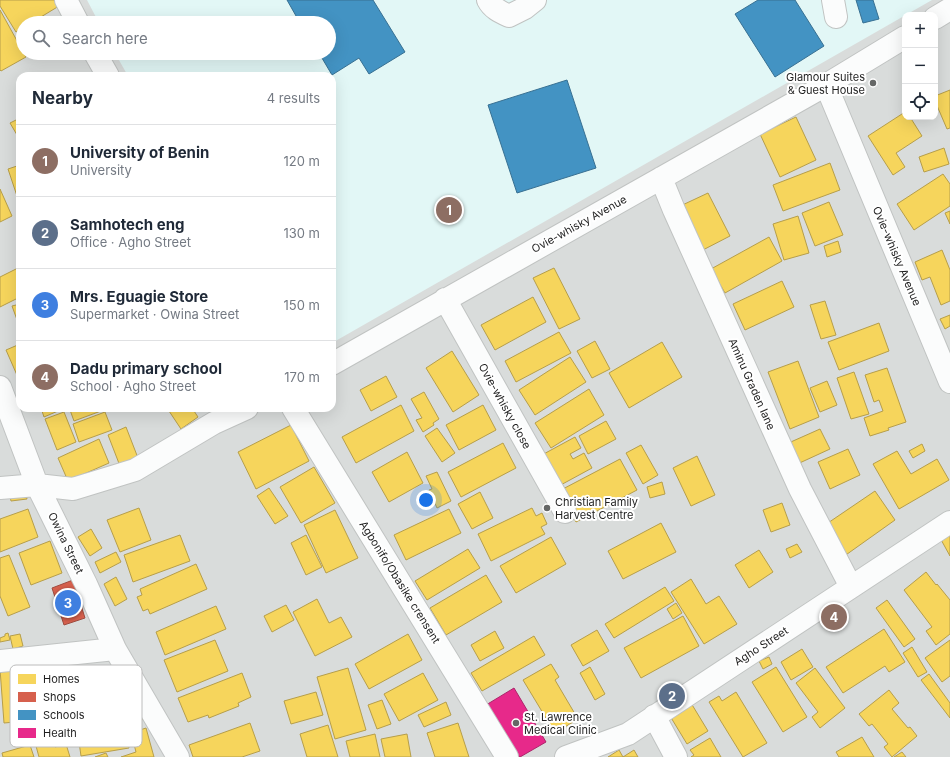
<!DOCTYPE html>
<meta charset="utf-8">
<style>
:root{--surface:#fff;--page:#f2f2f3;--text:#1f2937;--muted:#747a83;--line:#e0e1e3;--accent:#656766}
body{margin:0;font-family:Inter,sans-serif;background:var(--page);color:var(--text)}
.controls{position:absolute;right:12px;top:12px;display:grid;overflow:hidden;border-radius:8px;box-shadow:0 4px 16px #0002}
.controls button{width:36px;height:36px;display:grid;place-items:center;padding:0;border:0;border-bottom:1px solid var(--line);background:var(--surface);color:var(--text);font:20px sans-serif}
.you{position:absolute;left:426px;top:500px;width:14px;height:14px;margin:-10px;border:3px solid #fff;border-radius:50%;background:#1a73e8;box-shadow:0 0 0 6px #1a73e833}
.badge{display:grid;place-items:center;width:26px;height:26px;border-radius:50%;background:var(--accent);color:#fff;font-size:13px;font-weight:700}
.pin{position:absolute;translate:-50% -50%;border:2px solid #fff;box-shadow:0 1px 4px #0006}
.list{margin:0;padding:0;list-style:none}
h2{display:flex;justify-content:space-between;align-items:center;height:52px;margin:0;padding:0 16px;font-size:17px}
h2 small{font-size:13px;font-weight:400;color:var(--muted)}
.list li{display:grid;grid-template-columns:26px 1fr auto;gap:12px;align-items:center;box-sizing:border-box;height:72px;padding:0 16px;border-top:1px solid var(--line)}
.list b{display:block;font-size:15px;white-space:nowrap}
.list p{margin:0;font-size:13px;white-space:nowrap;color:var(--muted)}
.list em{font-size:13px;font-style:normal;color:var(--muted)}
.icon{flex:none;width:22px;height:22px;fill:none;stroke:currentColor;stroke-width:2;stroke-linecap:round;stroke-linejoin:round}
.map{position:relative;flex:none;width:950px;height:757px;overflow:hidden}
.search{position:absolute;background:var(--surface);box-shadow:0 4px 16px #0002;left:16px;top:16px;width:320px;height:44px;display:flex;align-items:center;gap:10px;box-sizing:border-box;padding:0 14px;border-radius:22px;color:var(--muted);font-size:15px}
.panel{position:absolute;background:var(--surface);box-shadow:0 4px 16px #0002;left:16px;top:72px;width:320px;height:340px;border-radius:12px}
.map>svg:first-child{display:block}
.residential{fill:#d9dcdb;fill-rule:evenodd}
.education{fill:#e2f7f6}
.homes{fill:#f6d55c;stroke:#b69e4a}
.shops{fill:#d6604d;stroke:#9f4c3f}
.schools{fill:#4393c3;stroke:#387092}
.health{fill:#e7298a;stroke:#ab266a}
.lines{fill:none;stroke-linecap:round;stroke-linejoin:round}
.minor-casing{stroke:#c0c3c2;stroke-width:24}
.minor{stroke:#fbfcfc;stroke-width:22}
.poi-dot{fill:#656766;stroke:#fff;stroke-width:1.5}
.labels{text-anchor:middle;stroke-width:4;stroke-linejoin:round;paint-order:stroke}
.poi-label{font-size:11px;fill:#1f1f1f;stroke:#fff;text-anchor:start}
.street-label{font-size:11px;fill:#1f1f1f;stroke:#fff}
.key{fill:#fff;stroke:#bcbcbc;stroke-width:1}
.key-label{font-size:11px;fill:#1f1f1f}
</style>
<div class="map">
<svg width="950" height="757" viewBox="0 0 950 757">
<rect width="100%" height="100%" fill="#e7edeb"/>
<!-- residential -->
<path class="residential" d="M0 0H950V757H0ZM905 15H935V117H905ZM23 23H329V53H23ZM20 76H332V408H20Z"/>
<!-- education -->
<path class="education" d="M87 0H932L332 343V76H128L115 53H329V23H99Z"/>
<!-- homes -->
<path class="homes" d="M0 0H55L59 6 31 23H23V28L16 32 0 6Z
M0 10 26 57 1 71 0 70Z
M950 90V128L947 129 935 101V96Z
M905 112V117H910L922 136 896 153 905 167 893 175 868 136Z
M796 117 816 160 780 177 760 134Z
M20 118V140L10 123Z
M944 148 949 164 924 172 919 157Z
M830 163 840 190 783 211 773 185Z
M20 165V205L8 169Z
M943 174 950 184V206L914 230 897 204Z
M0 189 12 216 0 222Z
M708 193 730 236 699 252 676 208Z
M829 202 843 235 815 246 802 213Z
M950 211V224L945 213Z
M798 216 809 253 784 260 773 224Z
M769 237 782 261 725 293 711 269Z
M838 241 841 252 827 257 824 246Z
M942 250 950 270V301L941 305 930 277 922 280 915 262Z
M20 267V297L0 307V277Z
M554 268 580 319 559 329 533 278Z
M782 281 794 307 745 330 733 304Z
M533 297 546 322 495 350 481 325Z
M825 301 836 335 821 339 810 305Z
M20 304V328L12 306Z
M950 315V326L945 329 940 319Z
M879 323 889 351 839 370 828 342Z
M559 332 571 353 516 382 505 361Z
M595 341 610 369 592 378 577 351Z
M662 342 682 377 629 408 609 373Z
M20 344V382L6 350Z
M452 351 479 395 453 412 426 368Z
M570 357 586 382 535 415 519 390Z
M798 361 819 417 790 429 768 372Z
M887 368 906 422 888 428 889 430 870 436 864 418 883 411 879 400 874 402 865 375Z
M854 372 869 414 851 419 837 378Z
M386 376 397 397 371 411 360 390Z
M827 381 837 405 820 412 810 388Z
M589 389 604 415 551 448 535 423Z
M424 392 439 419 433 423 434 425 423 432 416 420 422 418 411 399Z
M401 405 414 431 356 463 342 437Z
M483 405 496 430 459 450 446 425Z
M41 408H65L44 417Z
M74 408H100L101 411 74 421 70 410Z
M167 408H192L198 417 181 429Z
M64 412 76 442 57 450 45 419Z
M105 412 112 430 79 442 73 424Z
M606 421 616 439 588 454 579 436Z
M291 425 309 461 256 489 238 452Z
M126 427 138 458 120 466 108 435Z
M437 428 455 453 442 462 425 436Z
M820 429 830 449 793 466 784 445Z
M575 437 581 448 570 454 573 459 584 453 592 468 557 487 540 456Z
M99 439 109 463 68 481 58 458Z
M503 443 516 468 461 497 448 472Z
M922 444 925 451 913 458 909 451Z
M641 445 658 475 643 484 626 453Z
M848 449 860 475 830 489 818 462Z
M897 451 911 474 937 459 949 480 899 509 873 464Z
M407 452 423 483 389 502 372 472Z
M697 456 715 495 691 506 673 468Z
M620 459 637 490 576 522 559 491Z
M314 467 335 503 301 523 280 487Z
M437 472 451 501 437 508 429 490 432 489 426 476Z
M662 482 665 494 650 498 647 487Z
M269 488 288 516 275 524 257 496Z
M25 489 27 499 11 501 9 492Z
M875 491 895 520 843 557 822 527Z
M480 492 493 518 472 529 458 504Z
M782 503 790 525 771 532 763 510Z
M139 508 151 540 120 552 107 520Z
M532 508 536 516 542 513 547 524 541 527 545 534 491 561 478 534Z
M28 509 38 537 0 552V519Z
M449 509 461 533 406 560 394 535Z
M335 510 358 558 326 573 304 525Z
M661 523 676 552 623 579 608 551Z
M91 529 102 548 90 556 78 537Z
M950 530V556L939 536Z
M180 535 190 561 133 582 124 555Z
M306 535 322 567 306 575 291 543Z
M551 537 566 564 516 593 500 566Z
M50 541 62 573 31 585 19 553Z
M797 544 802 552 790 558 786 549Z
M468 549 480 568 427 600 415 581Z
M759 550 773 572 749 588 735 565Z
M116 552 121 562 100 573 95 562Z
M9 555 30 607 8 616 0 596V558Z
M196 564 207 589 150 614 148 609 143 611 137 597 142 595 140 589Z
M926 572 936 585 937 584 950 600V634L936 645 926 631 932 627 904 590Z
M486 575 502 602 446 635 430 608Z
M116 577 127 599 115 606 104 584Z
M691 579 706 604 719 596 737 624 704 644 671 592Z
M665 587 674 601 614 638 605 624Z
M317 599 329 623 341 617 352 637 315 656 293 612Z
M887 600 915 639 904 647 876 608Z
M676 603 682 613 673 619 667 609Z
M286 605 294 620 272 632 264 616Z
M216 606 226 629 165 655 156 632Z
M683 616 699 646 641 678 624 648Z
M884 629 905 662 889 672 885 666 843 693 826 667Z
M597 630 609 651 583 666 571 645Z
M495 631 504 648 480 661 471 645Z
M8 633 10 640 0 642V638L5 636V634Z
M20 634 23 646 13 649 10 636Z
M408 634 422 660 369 689 355 664Z
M534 636 545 655 482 691 471 673Z
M215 640 228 671 177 692 164 660Z
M950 640V676L942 682 925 658Z
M912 647 927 672 918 677 903 653Z
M802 649 813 667 791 680 781 662Z
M769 657 772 664 763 669 759 661Z
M551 664 559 677 555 680 578 719 555 733 523 680Z
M34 666 38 720 4 723 0 669Z
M590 667 605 694 595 700 580 673Z
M776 667 807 717 783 732 752 682Z
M348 668 366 730 335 739 317 677Z
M815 668 845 708 820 728 812 717 818 712 796 683Z
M242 673 251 697 238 703 239 706 209 718 208 715 188 722 178 698Z
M423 673 438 700 399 721 384 694Z
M929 674 950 703V718L921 680Z
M132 689 146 718 126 727 112 698Z
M889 690 899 703 892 709 908 728 910 727 917 736 892 757 884 747 888 744 872 724 869 726 859 714Z
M316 692 323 715 291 724 284 701Z
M736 692 767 743 743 757 709 702 719 696 722 701Z
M382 700 391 724 377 729 368 705Z
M446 702 451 715 424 727 418 715Z
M691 703 708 731 687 744 670 716Z
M250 723 260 751 242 757H193L189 745Z
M458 723 469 757H435L427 733Z
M328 725 338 757H307L300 734Z
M146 728 154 757H121L136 752 131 733Z
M127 734 129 748 81 756 79 742Z
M375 734 380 757H350L346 741Z
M407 734 411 757H385L381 739Z
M862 737 874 757H839L836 752Z
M710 738 721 757H691L694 755 690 750Z
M53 741 55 747 66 744 70 757H39L36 746Z
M30 745 34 757H3L2 753Z
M619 750 623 757H608Z
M634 750 638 757H623Z
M902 752 906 757H894Z
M106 753 108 757H95Z"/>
<!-- shops -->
<path class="shops" d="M73 580 85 618 64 625 52 588Z"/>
<!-- schools -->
<path class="schools" d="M287 0H373L405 52 369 74 359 58 332 75 319 53H329V23H300Z
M758 0H795L824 46 775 77 735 14Z
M856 0H873L879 19 863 23Z
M567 80 596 168 517 193 488 105Z"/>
<!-- health -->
<path class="health" d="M514 688 546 742 520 757H517L486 705Z"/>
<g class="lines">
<defs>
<path id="minor" d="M66 0 78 23
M488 0C492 8 500 12 509 16L525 8 535 0
M833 0 836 17
M935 18 950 9
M905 37 826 85 950 382
M95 53 108 76
M661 178 674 210 800 489 851 587
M445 299 565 512
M332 364 826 85
M0 387 37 485 86 584 115 649 178 757
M293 408 507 757
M0 488 37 485 73 489 135 470 214 423 247 408
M0 661 115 649
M654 716 676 757
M566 757 628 734 950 522"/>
</defs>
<!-- minor casing -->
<use href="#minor" class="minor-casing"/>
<!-- minor -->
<use href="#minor" class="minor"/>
</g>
<!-- markers -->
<g class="poi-dot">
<circle cx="873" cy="83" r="4"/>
<circle cx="547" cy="508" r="4"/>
<circle cx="516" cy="723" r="4"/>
</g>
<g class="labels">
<!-- poi labels -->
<g class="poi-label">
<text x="865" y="81" text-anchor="end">Glamour Suites<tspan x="865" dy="13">&amp; Guest House</tspan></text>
<text x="555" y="506">Christian Family<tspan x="555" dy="13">Harvest Centre</tspan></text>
<text x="524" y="721">St. Lawrence<tspan x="524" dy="13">Medical Clinic</tspan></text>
</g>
<!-- street labels -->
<g class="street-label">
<text transform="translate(579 224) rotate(-29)" y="4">Ovie-whisky Avenue</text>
<text transform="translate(897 256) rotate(67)" y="4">Ovie-whisky Avenue</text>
<text transform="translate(752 384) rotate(66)" y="4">Aminu Graden lane</text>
<text transform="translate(505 406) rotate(61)" y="4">Ovie-whisky close</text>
<text transform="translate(66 543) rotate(64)" y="4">Owina Street</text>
<text transform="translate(400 582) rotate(58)" y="4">Agbonifo/Obasike crensent</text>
<text transform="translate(761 646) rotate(-33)" y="4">Agho Street</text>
</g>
</g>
<!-- legend -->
<rect x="10" y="665" width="132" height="82" rx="6" class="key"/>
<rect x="18" y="674" width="18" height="10" fill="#f6d55c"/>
<rect x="18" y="692" width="18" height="10" fill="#d6604d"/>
<rect x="18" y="710" width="18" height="10" fill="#4393c3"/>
<rect x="18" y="728" width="18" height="10" fill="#e7298a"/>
<g class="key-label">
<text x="43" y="683">Homes</text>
<text x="43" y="701">Shops</text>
<text x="43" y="719">Schools</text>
<text x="43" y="737">Health</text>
</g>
</svg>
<div class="controls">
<button>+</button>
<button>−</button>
<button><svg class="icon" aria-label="locate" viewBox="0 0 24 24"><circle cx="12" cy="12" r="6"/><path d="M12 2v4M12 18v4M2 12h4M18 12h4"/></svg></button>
</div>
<div class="you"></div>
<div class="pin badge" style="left:449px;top:210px;background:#8d6e63">1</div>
<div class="pin badge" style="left:672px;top:696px;background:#5c6f8a">2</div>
<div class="pin badge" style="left:68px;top:603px;background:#3f7fe0">3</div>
<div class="pin badge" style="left:834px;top:617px;background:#8d6e63">4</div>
<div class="search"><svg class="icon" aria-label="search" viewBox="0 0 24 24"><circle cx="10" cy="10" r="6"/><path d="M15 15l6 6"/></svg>Search here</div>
<section class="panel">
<h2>Nearby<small>4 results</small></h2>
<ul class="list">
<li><span class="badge" style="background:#8d6e63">1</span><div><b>University of Benin</b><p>University</p></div><em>120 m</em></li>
<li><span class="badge" style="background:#5c6f8a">2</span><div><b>Samhotech eng</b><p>Office · Agho Street</p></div><em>130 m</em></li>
<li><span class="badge" style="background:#3f7fe0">3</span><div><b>Mrs. Eguagie Store</b><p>Supermarket · Owina Street</p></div><em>150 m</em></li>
<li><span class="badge" style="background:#8d6e63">4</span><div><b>Dadu primary school</b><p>School · Agho Street</p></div><em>170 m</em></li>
</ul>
</section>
</div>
